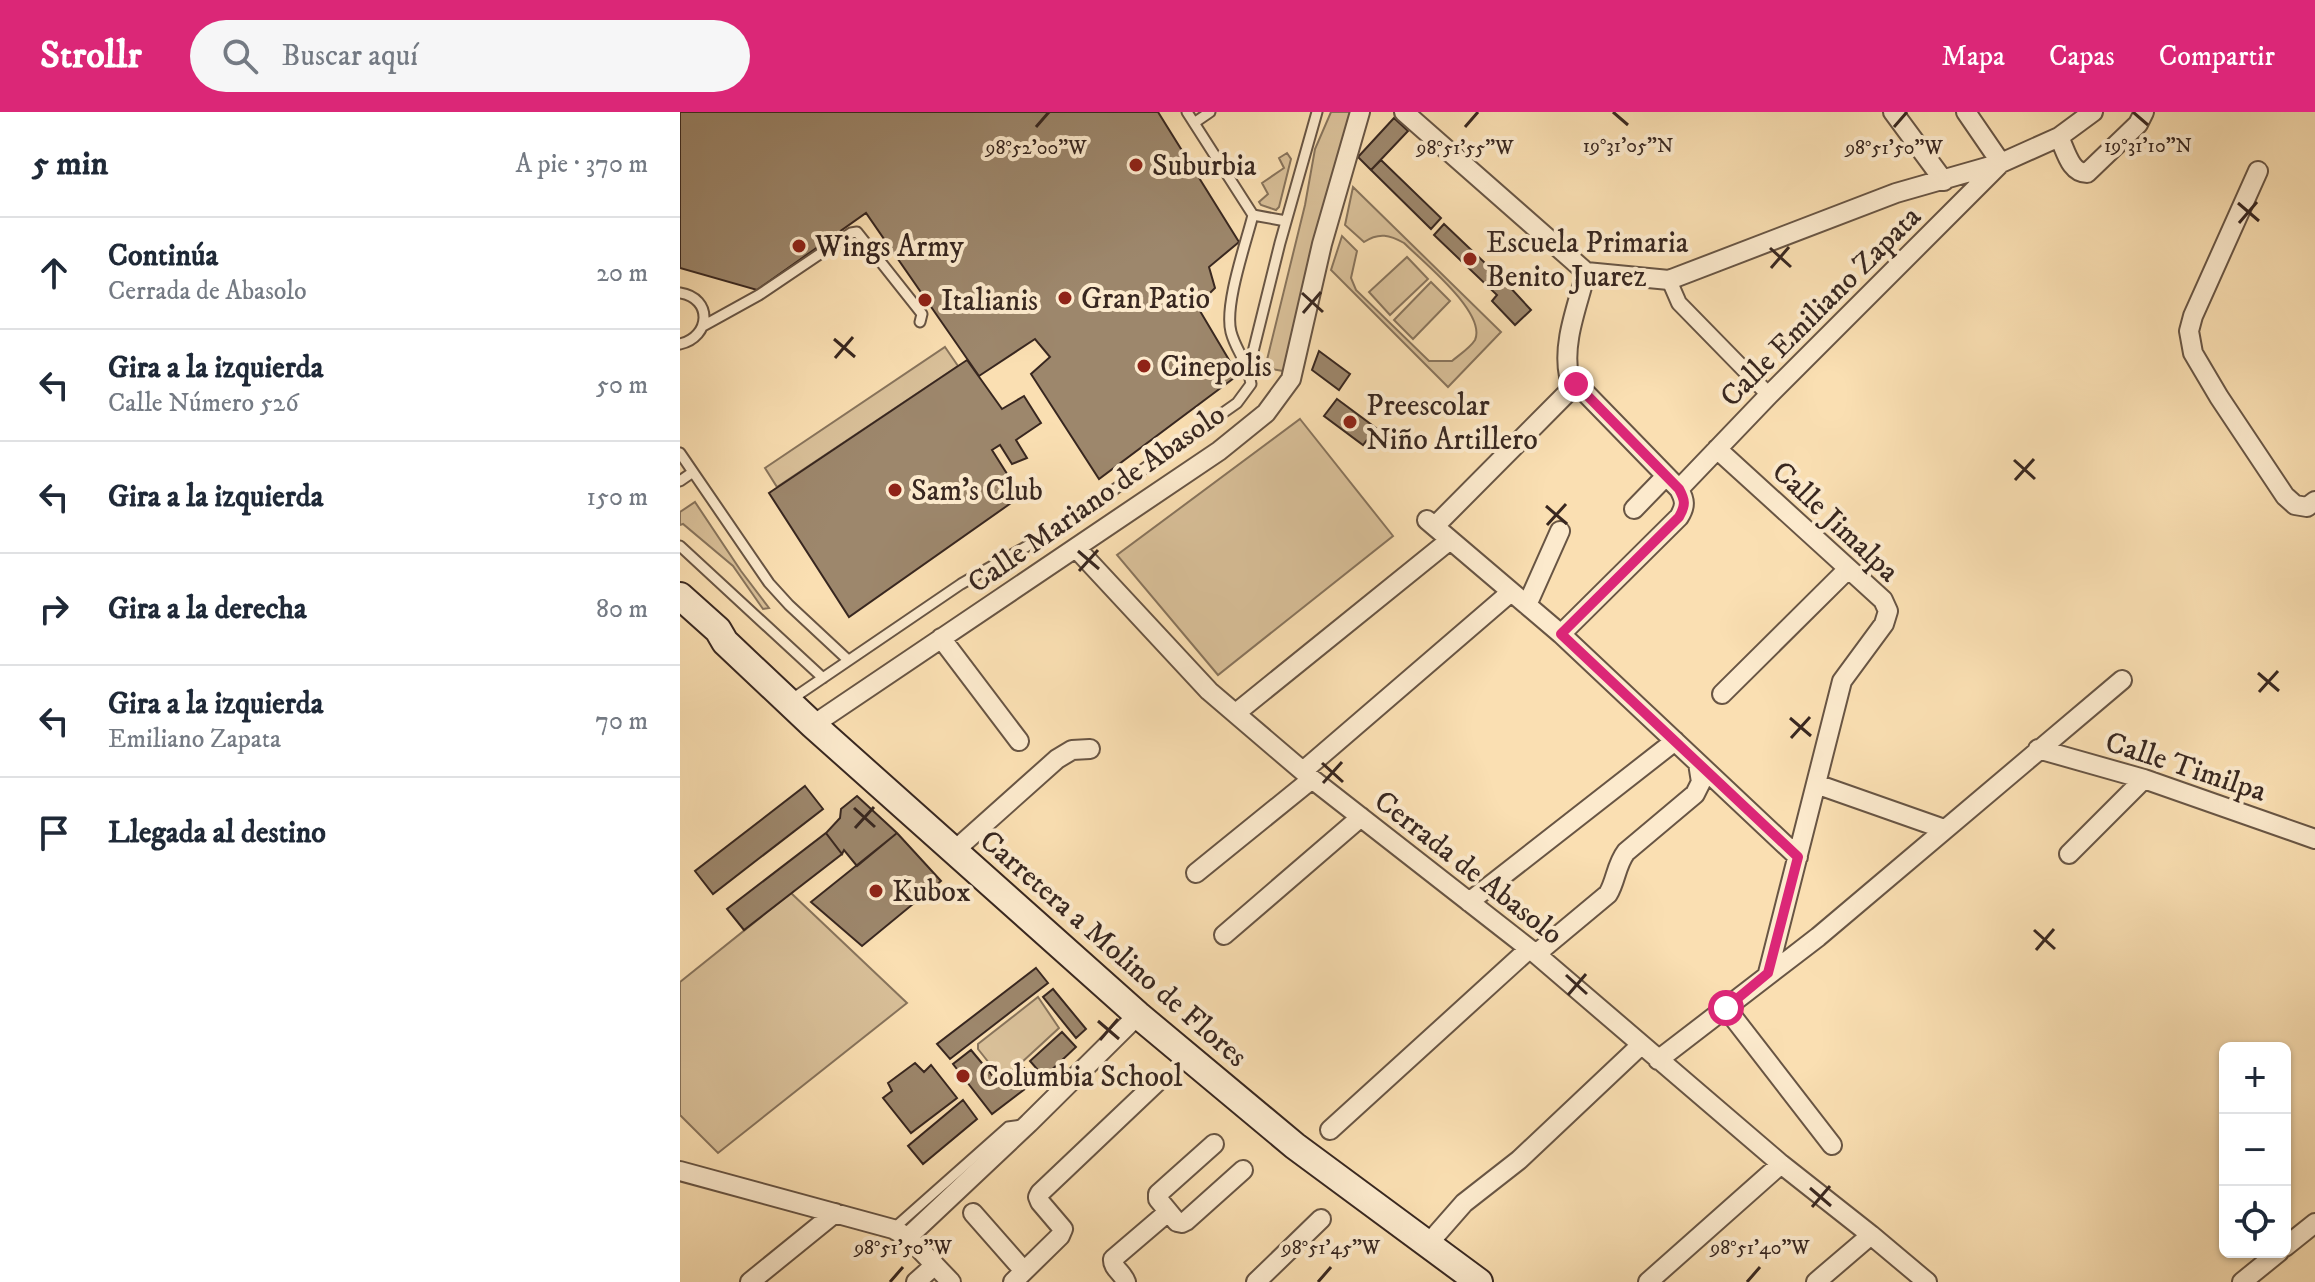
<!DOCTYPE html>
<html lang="es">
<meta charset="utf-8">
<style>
:root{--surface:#fff;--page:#f6f6f7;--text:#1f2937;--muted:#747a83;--line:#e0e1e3;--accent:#db2777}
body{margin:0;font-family:"IM FELL DW Pica",serif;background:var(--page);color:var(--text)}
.controls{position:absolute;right:24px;bottom:24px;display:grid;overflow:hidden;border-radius:12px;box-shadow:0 2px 6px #0004}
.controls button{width:72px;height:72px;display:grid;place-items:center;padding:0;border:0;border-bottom:2px solid var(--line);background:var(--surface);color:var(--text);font:40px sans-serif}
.stop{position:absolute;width:24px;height:24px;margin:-18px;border:6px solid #db2777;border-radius:50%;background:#fff}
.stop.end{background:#db2777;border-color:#fff;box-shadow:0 2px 8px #0008}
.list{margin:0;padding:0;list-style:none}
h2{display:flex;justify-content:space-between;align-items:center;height:104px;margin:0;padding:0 32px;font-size:34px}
h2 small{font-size:26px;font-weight:400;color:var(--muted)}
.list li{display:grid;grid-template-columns:52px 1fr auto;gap:24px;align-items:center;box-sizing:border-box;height:112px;padding:0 32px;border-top:2px solid var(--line)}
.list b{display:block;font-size:30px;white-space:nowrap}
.list p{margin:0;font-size:26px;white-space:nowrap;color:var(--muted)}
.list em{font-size:26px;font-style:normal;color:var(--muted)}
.icon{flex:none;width:44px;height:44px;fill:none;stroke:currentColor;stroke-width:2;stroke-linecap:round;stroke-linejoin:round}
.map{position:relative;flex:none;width:1635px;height:1170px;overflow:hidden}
header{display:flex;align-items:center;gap:48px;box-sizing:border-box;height:112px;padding:0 40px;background:var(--accent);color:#fff}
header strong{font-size:38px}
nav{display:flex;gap:44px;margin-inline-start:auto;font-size:28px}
.search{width:560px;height:72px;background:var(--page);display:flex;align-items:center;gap:20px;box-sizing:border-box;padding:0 28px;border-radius:44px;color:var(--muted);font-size:30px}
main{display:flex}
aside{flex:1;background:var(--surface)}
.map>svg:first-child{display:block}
.green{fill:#d9c099;stroke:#88745c;stroke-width:2}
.building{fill:#9d876c;stroke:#382720;stroke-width:2}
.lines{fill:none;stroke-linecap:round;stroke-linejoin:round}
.service-casing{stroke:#685544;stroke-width:13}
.pedestrian-casing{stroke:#685544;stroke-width:18}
.minor-casing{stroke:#685544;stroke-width:22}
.secondary-casing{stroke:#382720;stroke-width:30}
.service{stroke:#fceacd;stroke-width:9}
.pedestrian{stroke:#fceacd;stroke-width:14}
.minor{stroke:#fceacd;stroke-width:18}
.secondary{stroke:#fceacd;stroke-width:26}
.route{stroke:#db2777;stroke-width:10}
.ticks{fill:none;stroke:#382720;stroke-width:3}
.poi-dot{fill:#8f2418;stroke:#fceacd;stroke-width:3}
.labels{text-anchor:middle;stroke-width:8;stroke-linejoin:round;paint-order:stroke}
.poi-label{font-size:30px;fill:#382720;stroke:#fceacd;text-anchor:start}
.street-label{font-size:30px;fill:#382720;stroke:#fceacd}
.ticks-label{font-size:20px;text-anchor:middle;fill:#382720;stroke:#fceacd;stroke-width:8;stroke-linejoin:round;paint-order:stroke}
</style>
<header>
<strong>Strollr</strong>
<div class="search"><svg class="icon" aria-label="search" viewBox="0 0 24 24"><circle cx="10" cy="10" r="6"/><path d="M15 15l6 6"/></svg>Buscar aquí</div>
<nav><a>Mapa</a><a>Capas</a><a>Compartir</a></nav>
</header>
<main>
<aside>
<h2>5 min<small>A pie · 370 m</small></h2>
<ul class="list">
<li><svg class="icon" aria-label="ahead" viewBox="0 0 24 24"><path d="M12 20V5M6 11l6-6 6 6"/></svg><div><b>Continúa</b><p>Cerrada de Abasolo</p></div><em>20 m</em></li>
<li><svg class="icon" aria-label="left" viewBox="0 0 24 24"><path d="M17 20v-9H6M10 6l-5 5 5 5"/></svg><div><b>Gira a la izquierda</b><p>Calle Número 526</p></div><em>50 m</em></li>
<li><svg class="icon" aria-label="left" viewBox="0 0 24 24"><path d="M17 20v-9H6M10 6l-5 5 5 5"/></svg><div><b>Gira a la izquierda</b></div><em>150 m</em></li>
<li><svg class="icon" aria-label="right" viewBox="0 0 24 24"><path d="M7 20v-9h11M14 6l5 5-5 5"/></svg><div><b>Gira a la derecha</b></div><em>80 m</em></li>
<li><svg class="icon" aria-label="left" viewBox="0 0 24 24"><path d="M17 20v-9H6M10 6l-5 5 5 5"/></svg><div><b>Gira a la izquierda</b><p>Emiliano Zapata</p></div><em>70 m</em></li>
<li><svg class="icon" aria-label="arrive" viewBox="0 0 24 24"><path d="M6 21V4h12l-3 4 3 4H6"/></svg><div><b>Llegada al destino</b></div></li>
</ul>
</aside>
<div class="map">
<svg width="1635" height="1170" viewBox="0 0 1635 1170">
<rect width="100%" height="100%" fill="#fadfb2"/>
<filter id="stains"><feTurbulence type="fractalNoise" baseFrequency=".0025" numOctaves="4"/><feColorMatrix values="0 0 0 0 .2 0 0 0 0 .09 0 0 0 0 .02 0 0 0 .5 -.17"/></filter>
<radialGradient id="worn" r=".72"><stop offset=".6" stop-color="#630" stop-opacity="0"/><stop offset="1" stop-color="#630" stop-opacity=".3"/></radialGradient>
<!-- green -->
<path class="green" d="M651 0H677L609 260 585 256 625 93 635 37Z
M607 41 611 47 599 95 596 98 581 93 579 90 588 82 582 71 604 56 599 46Z
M673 75 821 220 768 275 651 158 662 124 677 139 671 166 676 178 749 249H772C779 243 790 236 795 228 807 201 742 149 724 131 710 123 699 120 684 130L665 113Z
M727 145 748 167 710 203 689 180Z
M751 170 770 189 733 227 714 208Z
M265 235 278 254 97 375 85 356Z
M620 307 713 424 538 563 437 443Z
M15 390 61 459 89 496 83 497 53 454 3 412 0 413V400Z
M111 781 227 891 38 1041 0 1003V870Z
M358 885 379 916 327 964 317 961 298 937V932Z"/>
<!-- building -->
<path class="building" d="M0 0H478L559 130 529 155 535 176 517 194 558 263 419 367 351 262 370 245 355 227 299 264 186 101 77 178 0 156Z
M714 6 728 19 691 58 678 45Z
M701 48 761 106 751 117 691 58Z
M764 112 827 172 851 198 835 213 812 189 817 183 754 123Z
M639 239 670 262 659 278 632 258Z
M287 248 322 297 344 284 361 311 336 328 347 346 332 352 320 333 312 338 341 384 169 505 89 381Z
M657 287 696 316 683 333 644 304Z
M125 674 143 697 33 782 15 759Z
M177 684 217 721 177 754 164 738 162 742 146 721 160 706 161 697Z
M146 721 162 742 64 818 47 797Z
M217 721 261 769 182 834 131 790Z
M356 856 368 871 270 947 257 932Z
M373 877 406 917 396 926 363 885Z
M382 920 396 935 364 965 350 949Z
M291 938 321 974 344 956 357 968 312 1002 273 952Z
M235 951 244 960 251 953 277 986 231 1021 203 986 212 979 208 971Z
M283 988 297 1007 243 1052 228 1034Z"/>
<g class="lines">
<defs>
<path id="service" d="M514 11 530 0
M573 103 606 109
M0 181C33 186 31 225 0 232
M23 214 79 183 171 121 177 120 242 202 240 210
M569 256 600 131 637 0
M0 341 89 471 109 493 168 548
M0 369 13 360
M0 434 143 566
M109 589 281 472 384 413 557 291 571 272C568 250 556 239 551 220 544 193 566 131 573 103L507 0
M213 1117 328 1015 342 1013"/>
<path id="pedestrian" d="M989 168 999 191 1089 283"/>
<path id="minor" d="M724 0 906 160
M1213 0 1264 69
M1379 25C1386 39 1390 61 1407 61L1458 12 1464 0
M1578 59 1513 204 1509 219 1513 241 1539 285 1605 384 1615 393 1627 395 1635 389
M906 160 989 168 1216 81 1321 51 1379 25 1413 0
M1037 337 1203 488 1208 499 1204 512 1162 569 1088 861
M999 377 1089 283 1321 51 1286 0
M954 397 986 364
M747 408 881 522 1118 745
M755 414 896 272
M397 437 529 579 632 667 856 842 1101 1052 1191 1123 1247 1170
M847 493 880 419
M881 522 999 405C1006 394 1005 388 999 377L889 264C882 230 898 193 906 160
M261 526 339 629
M1042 582 1168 457
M556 601 770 428
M133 613 539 339 586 301 611 267 642 132 680 0
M1358 637 1464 667 1635 727
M623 659 831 480
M1136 672 1264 717
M274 739 377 647 392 638 410 637
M1389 742 1464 667
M516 761 632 667
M789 790 995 629
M544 823 681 705
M856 842 928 782C936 769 936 753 946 740L1015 682 1021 670 1018 651
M1046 896 1152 1033
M978 948 1138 825 1442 568
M650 1018 849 837
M534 1032 478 1082V1087L497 1110 502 1111 506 1109 563 1058
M0 1059 213 1117 228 1125 271 1170
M293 1101 344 1159
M228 1125 349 1011 458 903
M748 1132 784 1091 839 1048 961 933
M1605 1135 1635 1111
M70 1170 155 1101
M236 1170 255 1153
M333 1170 380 1124 383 1117 360 1090 358 1085 360 1081 477 970
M446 1170C443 1161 432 1156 433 1147L488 1100
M576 1170 641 1107
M968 1170 1101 1052
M1136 1170 1191 1123
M1562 1170 1599 1140"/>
<path id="secondary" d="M0 484 38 518 45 530 133 613 458 903 615 1034 799 1170"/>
</defs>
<!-- service casing -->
<use href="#service" class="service-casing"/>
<!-- pedestrian casing -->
<use href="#pedestrian" class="pedestrian-casing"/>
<!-- minor casing -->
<use href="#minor" class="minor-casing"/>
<!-- secondary casing -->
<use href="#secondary" class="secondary-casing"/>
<!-- service -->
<use href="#service" class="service"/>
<!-- pedestrian -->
<use href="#pedestrian" class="pedestrian"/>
<!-- minor -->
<use href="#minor" class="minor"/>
<!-- secondary -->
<use href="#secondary" class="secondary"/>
</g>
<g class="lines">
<!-- route -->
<path class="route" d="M896 272 999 377C1005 388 1006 393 999 405L881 522 1118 745 1088 861 1046 896"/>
</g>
<!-- ticks -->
<path class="ticks" d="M933 0 948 13M1453 0 1468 13M356 15 369 0M785 15 798 0M1214 15 1227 0M1558 91 1579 109M1559 111 1577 90M1090 136 1111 155M1091 156 1109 135M622 181 643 200M623 201 641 180M154 227 175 245M155 246 173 225M1334 348 1355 367M1335 368 1354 347M866 394 887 412M867 413 886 392M398 439 419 457M399 459 418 438M1578 561 1599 579M1579 580 1598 559M1110 606 1131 624M1111 626 1130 605M642 651 663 670M643 671 662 650M174 696 195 715M175 716 194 695M1354 818 1375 837M1356 838 1374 817M886 863 907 882M888 883 906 862M418 909 439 927M420 928 438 907M1130 1076 1151 1094M1132 1095 1150 1074M210 1170 223 1155M638 1170 651 1155M1067 1170 1080 1155"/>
<!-- markers -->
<g class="poi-dot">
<circle cx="456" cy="53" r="8"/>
<circle cx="119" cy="134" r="8"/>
<circle cx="790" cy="147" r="8"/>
<circle cx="385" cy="186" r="8"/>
<circle cx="245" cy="188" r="8"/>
<circle cx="464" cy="254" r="8"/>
<circle cx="670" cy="310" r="8"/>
<circle cx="215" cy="378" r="8"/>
<circle cx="196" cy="779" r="8"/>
<circle cx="283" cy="964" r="8"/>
</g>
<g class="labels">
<!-- poi labels -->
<g class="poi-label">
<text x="472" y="63">Suburbia</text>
<text x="806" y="140">Escuela Primaria<tspan x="806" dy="34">Benito Juarez</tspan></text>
<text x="135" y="144">Wings Army</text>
<text x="401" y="196">Gran Patio</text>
<text x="261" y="198">Italianis</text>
<text x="480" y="264">Cinepolis</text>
<text x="686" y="303">Preescolar<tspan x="686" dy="34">Niño Artillero</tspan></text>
<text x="231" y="388">Sam's Club</text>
<text x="212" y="789">Kubox</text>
<text x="299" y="974">Columbia School</text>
</g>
<!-- street labels -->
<g class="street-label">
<text transform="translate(1140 194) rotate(-45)" y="10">Calle Emiliano Zapata</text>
<text transform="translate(416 386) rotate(-35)" y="10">Calle Mariano de Abasolo</text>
<text transform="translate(1156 409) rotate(43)" y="10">Calle Jimalpa</text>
<text transform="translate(1506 654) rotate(18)" y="10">Calle Timilpa</text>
<text transform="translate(789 755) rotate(38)" y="10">Cerrada de Abasolo</text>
<text transform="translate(434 836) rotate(41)" y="10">Carretera a Molino de Flores</text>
</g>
</g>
<g class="ticks-label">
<text x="948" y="40">19°31'05"N</text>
<text x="1468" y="40">19°31'10"N</text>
<text x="356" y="42">98°52'00"W</text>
<text x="1214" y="42">98°51'50"W</text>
<text x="785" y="42">98°51'55"W</text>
<text x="223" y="1142">98°51'50"W</text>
<text x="651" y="1142">98°51'45"W</text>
<text x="1080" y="1142">98°51'40"W</text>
</g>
<rect width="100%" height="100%" filter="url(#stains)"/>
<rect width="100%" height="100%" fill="url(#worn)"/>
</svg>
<div class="controls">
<button>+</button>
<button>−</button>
<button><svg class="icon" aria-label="locate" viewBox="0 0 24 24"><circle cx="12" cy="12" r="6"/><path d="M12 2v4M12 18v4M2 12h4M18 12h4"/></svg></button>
</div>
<div class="stop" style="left:1046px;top:896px"></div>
<div class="stop end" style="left:896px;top:272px"></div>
</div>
</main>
